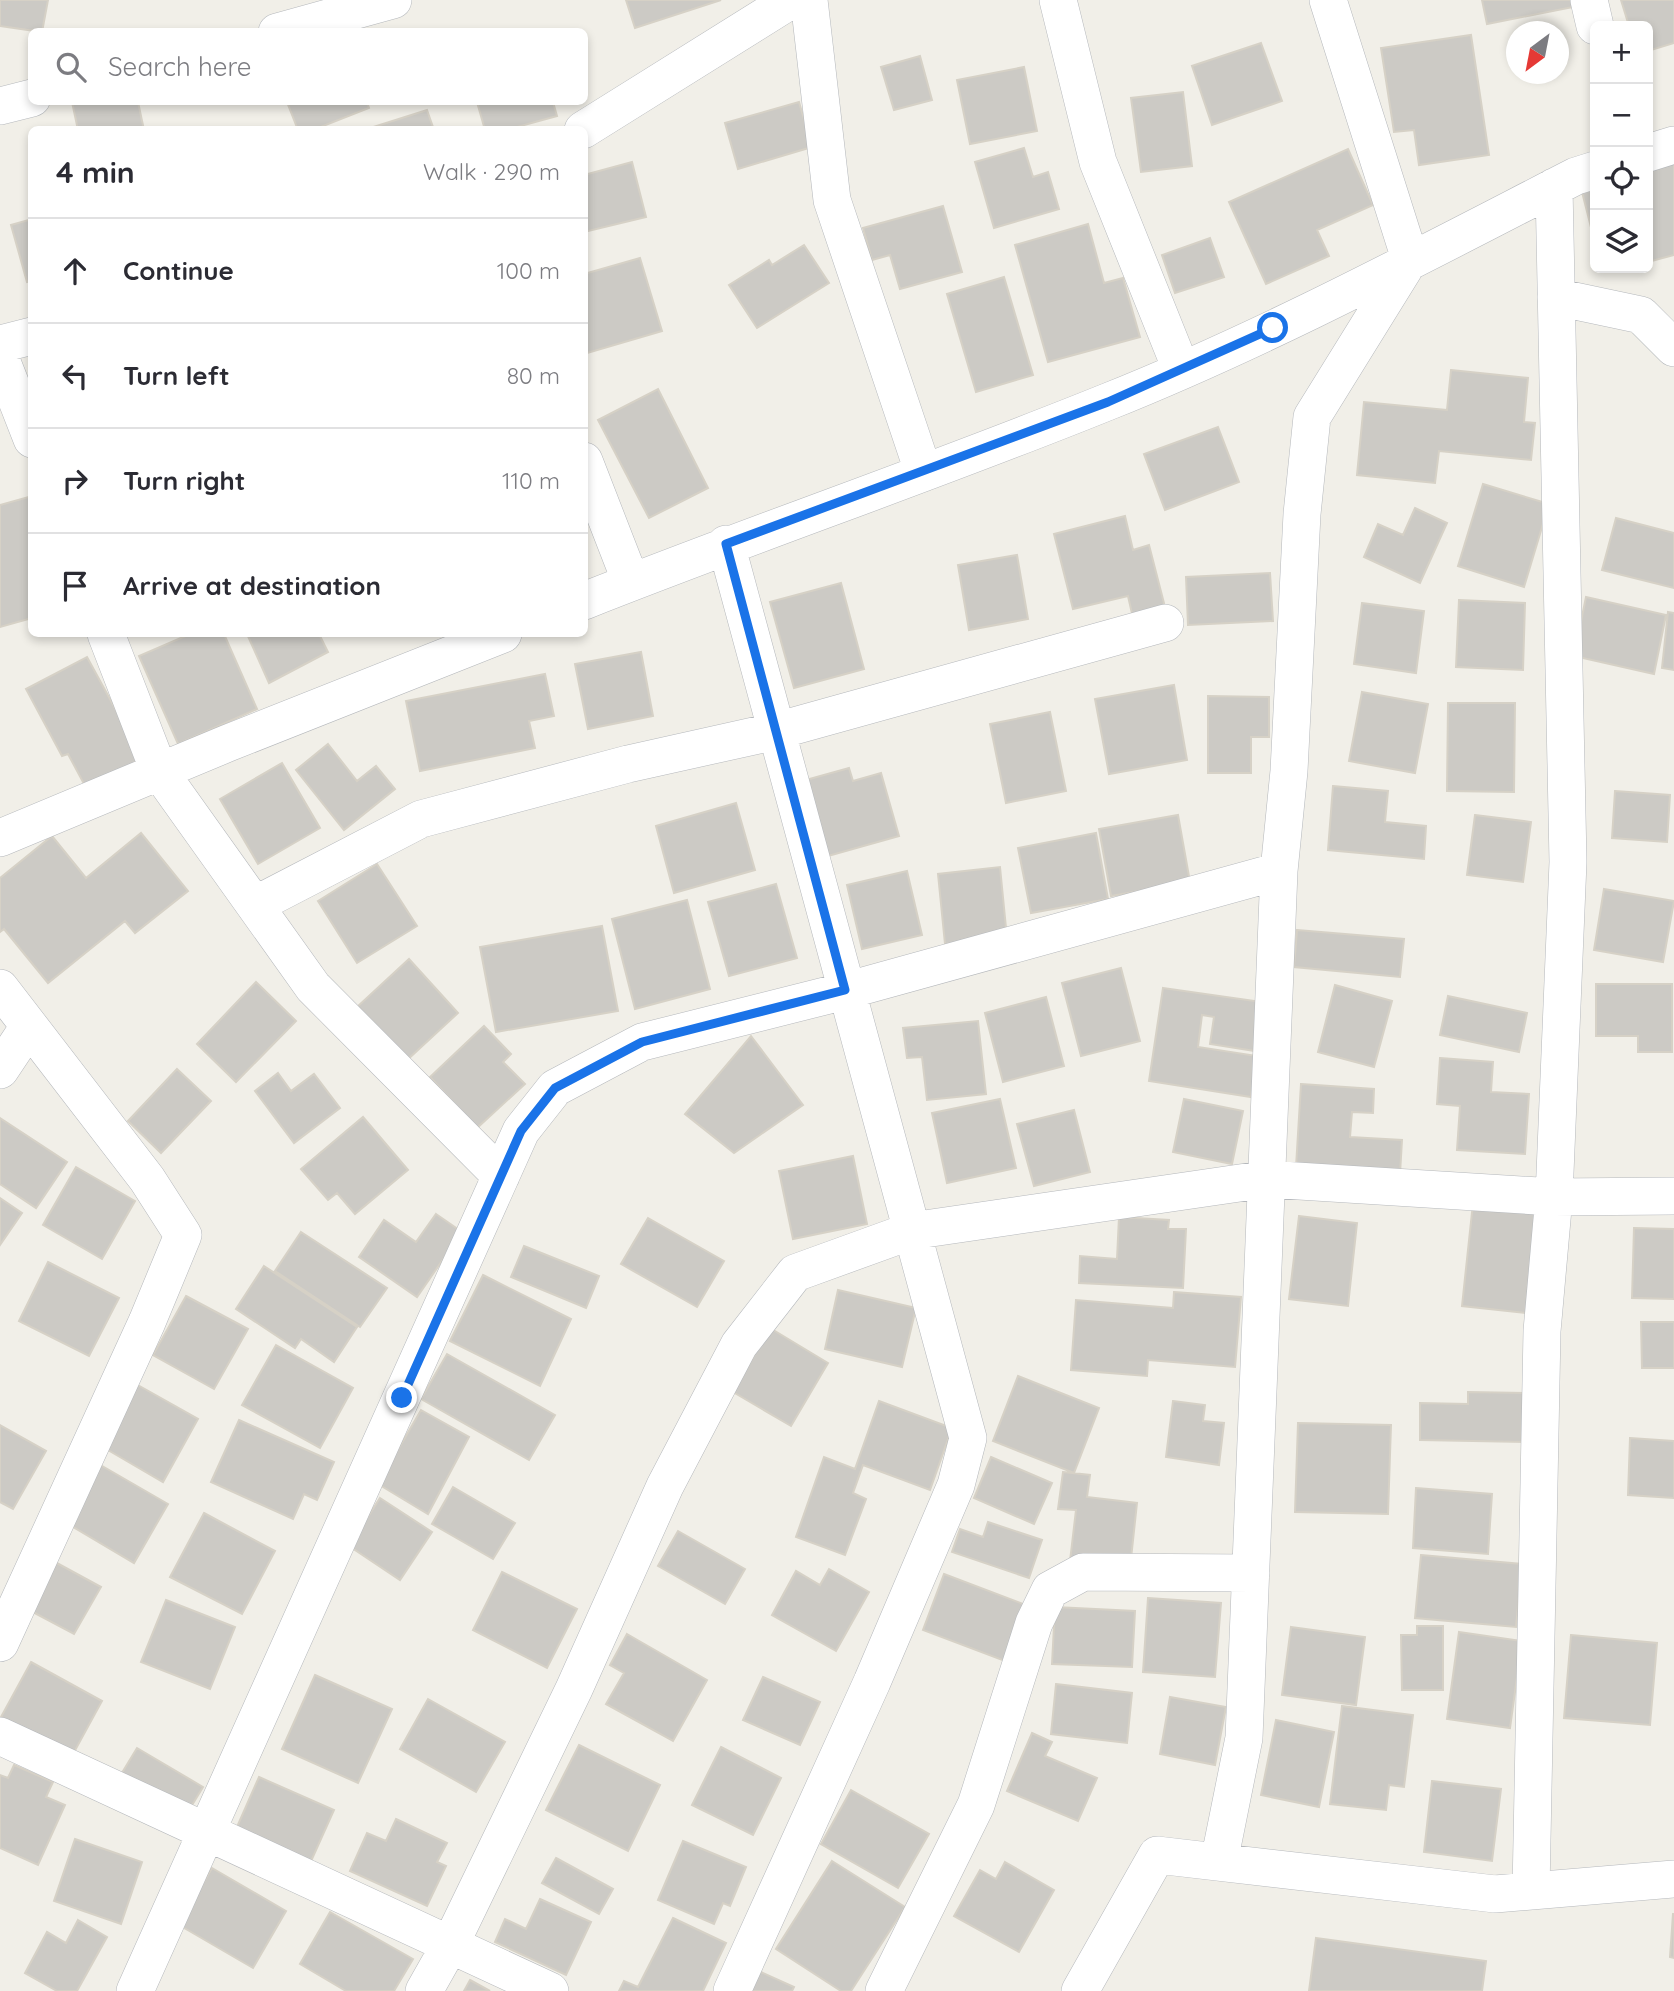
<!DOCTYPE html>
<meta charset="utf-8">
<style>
:root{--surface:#fff;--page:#f7f7f7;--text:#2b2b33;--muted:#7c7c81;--line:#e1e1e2}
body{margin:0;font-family:Quicksand,sans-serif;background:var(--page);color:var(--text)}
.controls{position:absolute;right:21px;top:21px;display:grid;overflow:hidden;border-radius:10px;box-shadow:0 4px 10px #0003}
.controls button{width:63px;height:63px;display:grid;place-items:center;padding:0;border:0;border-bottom:2px solid var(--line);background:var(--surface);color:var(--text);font:35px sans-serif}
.compass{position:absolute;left:1506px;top:21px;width:63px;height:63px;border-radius:50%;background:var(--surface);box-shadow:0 4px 10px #0003;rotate:212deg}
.stop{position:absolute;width:21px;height:21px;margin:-16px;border:5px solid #1a73e8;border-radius:50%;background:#fff}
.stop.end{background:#1a73e8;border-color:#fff;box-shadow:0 2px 7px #0008}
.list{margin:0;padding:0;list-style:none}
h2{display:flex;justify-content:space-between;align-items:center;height:91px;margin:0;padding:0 28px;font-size:30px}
h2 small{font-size:23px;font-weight:400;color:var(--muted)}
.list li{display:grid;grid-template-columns:46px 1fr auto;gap:21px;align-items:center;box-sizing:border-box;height:105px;padding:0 28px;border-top:2px solid var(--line)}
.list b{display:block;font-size:26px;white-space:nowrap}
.list em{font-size:23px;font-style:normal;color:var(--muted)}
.icon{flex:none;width:38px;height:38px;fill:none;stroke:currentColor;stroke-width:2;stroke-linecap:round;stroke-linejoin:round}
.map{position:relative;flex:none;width:1674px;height:1991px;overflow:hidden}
.search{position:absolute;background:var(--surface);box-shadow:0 4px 10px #0003;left:28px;top:28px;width:560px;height:77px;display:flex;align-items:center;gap:18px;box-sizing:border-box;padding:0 24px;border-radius:10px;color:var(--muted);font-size:26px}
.panel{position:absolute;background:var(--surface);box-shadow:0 4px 10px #0003;left:28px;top:126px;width:560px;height:511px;border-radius:10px}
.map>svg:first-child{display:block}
.building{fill:#cccac5;stroke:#d6d1c6;stroke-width:2}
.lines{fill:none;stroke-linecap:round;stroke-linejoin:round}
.street-casing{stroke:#b5b8bc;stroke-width:38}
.street{stroke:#fff;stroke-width:37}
.route{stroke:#1a73e8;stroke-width:9}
</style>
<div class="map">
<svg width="1674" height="1991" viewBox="0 0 1674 1991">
<rect width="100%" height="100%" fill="#f1efe8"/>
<!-- building -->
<path class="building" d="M0 0H48L42 32 0 26Z
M626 0H721L635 28Z
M1482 0H1571L1573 7 1487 24Z
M1621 0H1674V43L1648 51V26H1629Z
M1471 35 1489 155 1419 165 1414 130 1394 132 1381 48Z
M1261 43 1282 101 1212 125 1192 66Z
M920 56 932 100 894 110 881 67Z
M1024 67 1037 131 970 144 957 80Z
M1183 92 1192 166 1141 172 1131 98Z
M72 102H138L144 130H78Z
M287 102H367L369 108 313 130H298Z
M477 102H553L557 116 506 130H485Z
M799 102 812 147 738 169 725 123Z
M427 110 434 130H364Z
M1024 148 1033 177 1048 172 1059 209 994 228 975 162Z
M1348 149 1373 205 1317 230 1329 256 1266 284 1229 202Z
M1674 161V255L1648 262V168Z
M632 162 646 217 584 232V175Z
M1595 181V243L1580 184Z
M943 206 962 272 900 289 890 255 872 260 863 228Z
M32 219V281L27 282 11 225Z
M1088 224 1104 283 1123 278 1140 337 1048 362 1015 245Z
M1210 238 1224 277 1175 293 1162 255Z
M804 245 829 283 757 328 729 285 769 260 772 265Z
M640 258 662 331 584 354V274Z
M1004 277 1033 375 976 392 947 294Z
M1451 370 1528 378 1524 422 1535 423 1531 460 1439 451 1435 483 1357 475 1364 402 1447 410Z
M658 389 708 488 649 518 598 420Z
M1218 427 1239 482 1165 510 1144 454Z
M1483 484 1549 504 1524 587 1458 566Z
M32 496V618L0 627V505Z
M1415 508 1447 523 1420 583 1364 557 1378 524 1403 535Z
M1125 516 1133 550 1149 545 1166 611 1133 618 1128 596 1073 609 1054 534Z
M1616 518 1674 533V588L1602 570Z
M1017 555 1028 619 969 630 958 565Z
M1270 573 1273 621 1188 625 1186 577Z
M841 583 864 669 794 688 770 602Z
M1586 597 1666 615 1654 674 1574 656Z
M1459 600 1525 603 1523 670 1456 667Z
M1362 603 1424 611 1416 673 1354 664Z
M1668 612 1674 613V670L1662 668Z
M190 634H224L257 709 178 744 139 656Z
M247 634H319L328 652 269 683Z
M641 652 653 716 588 729 575 664Z
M87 657 147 767 91 797 68 754 62 756 26 689Z
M545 674 554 716 529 721 535 748 420 771 406 701Z
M1174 685 1187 760 1109 774 1095 699Z
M1362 692 1428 704 1415 773 1349 761Z
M1208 696 1269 697V737H1251V773H1208Z
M1448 703H1515L1514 792 1447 791Z
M1050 712 1066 791 1006 803 990 724Z
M328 744 357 781 376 766 395 789 344 830 296 770Z
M282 763 320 828 258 864 220 799Z
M849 768 853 781 881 773 899 836 828 856 806 780Z
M1333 786 1388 791 1385 822 1426 826 1424 859 1328 850Z
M1615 791 1670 795 1667 842 1612 838Z
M736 803 755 870 674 893 656 826Z
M1178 815 1190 882 1111 896 1099 829Z
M1475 815 1531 822 1523 882 1467 875Z
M141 833 188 891 135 933 125 921 48 983 4 929 0 932V878L52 836 86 878Z
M1096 833 1108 899 1031 913 1018 848Z
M377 864 417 926 357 963 318 901Z
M1000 867 1007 938 945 944 938 874Z
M907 871 922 935 862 949 847 885Z
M776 884 797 958 729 976 708 902Z
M1604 889 1674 901 1663 962 1594 950Z
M687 900 710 989 635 1009 612 919Z
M602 926 618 1011 496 1032 480 947Z
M1297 930 1404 939 1400 977 1294 967Z
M409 959 458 1013 406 1061 357 1007Z
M1121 968 1140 1041 1081 1056 1062 983Z
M256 982 296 1021 236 1082 197 1044Z
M1596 984H1672V1052H1638V1036H1596Z
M1335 985 1392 1001 1374 1067 1318 1052Z
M1163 988 1262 1002 1255 1051 1210 1044 1214 1017 1202 1015 1198 1047 1257 1056 1251 1097 1149 1081Z
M1448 996 1527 1013 1519 1052 1440 1035Z
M1046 997 1064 1066 1003 1082 985 1013Z
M978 1021 986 1094 927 1100 922 1057 907 1058 903 1028Z
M484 1026 511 1054 503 1062 525 1084 477 1128 430 1077Z
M751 1036 803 1105 734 1153 685 1114Z
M1440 1058 1493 1062 1491 1092 1529 1094 1525 1154 1457 1150 1460 1106 1437 1104Z
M177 1069 211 1101 161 1153 128 1121Z
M278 1073 291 1091 314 1074 340 1108 294 1143 255 1091Z
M1301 1084 1374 1089 1373 1113 1352 1112 1350 1137 1402 1140 1400 1174 1296 1167Z
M1000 1099 1016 1168 947 1183 932 1113Z
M1184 1099 1243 1111 1232 1164 1173 1152Z
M1074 1110 1090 1172 1034 1186 1017 1124Z
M363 1117 408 1170 355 1214 337 1193 328 1200 301 1169Z
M0 1118 67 1162 36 1208 0 1184Z
M853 1156 867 1224 793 1239 779 1171Z
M76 1167 135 1201 102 1259 43 1225Z
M0 1198 22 1213 0 1245Z
M1473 1203 1543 1211 1526 1313 1462 1306Z
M436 1214 462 1232 417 1297 359 1257 384 1220 416 1242Z
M1299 1216 1357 1223 1348 1306 1289 1299Z
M1119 1217 1169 1220 1168 1229H1186L1183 1288 1079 1283 1080 1256 1117 1259Z
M648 1218 724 1261 697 1307 621 1264Z
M1634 1228 1674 1229V1299L1632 1298Z
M301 1232 387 1288 360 1327 275 1271Z
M524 1246 599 1276 586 1308 511 1277Z
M48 1262 119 1298 89 1356 19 1321Z
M264 1266 357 1327 334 1362 301 1339 295 1348 236 1309Z
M483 1275 571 1319 540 1386 450 1341Z
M838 1290 916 1308 902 1367 825 1349Z
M1174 1292 1241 1297 1235 1367 1148 1360 1147 1376 1071 1370 1076 1300 1173 1308Z
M186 1296 248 1329 214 1389 153 1355Z
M1641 1322H1674V1368H1642Z
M770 1328 828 1363 791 1426 733 1392Z
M276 1345 353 1388 320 1448 242 1405Z
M447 1354 555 1415 529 1460 421 1399Z
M1018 1376 1099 1408 1074 1473 993 1441Z
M136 1384 198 1419 163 1482 101 1446Z
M1468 1392 1533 1393V1442L1420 1440V1403L1468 1404Z
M879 1401 952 1428 930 1490 863 1465 853 1493 866 1499 845 1555 796 1537 824 1457 855 1469Z
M1173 1401 1205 1405 1203 1421 1224 1423 1219 1465 1166 1457Z
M421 1410 469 1437 428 1514 378 1484Z
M239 1420 334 1462 317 1500 304 1494 293 1519 211 1482Z
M1298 1423 1391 1425 1388 1514 1295 1512Z
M0 1425 46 1451 13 1509 0 1502Z
M1630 1438 1674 1441V1498L1628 1495Z
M991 1457 1052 1483 1034 1524 974 1498Z
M97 1463 168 1504 134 1563 63 1521Z
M1063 1472 1090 1475 1087 1497 1137 1503 1130 1568 1070 1561 1076 1510 1058 1509Z
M453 1487 515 1523 493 1559 432 1524Z
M1416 1488 1492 1494 1488 1554 1413 1548Z
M380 1498 432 1532 400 1580 349 1546Z
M204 1513 275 1551 242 1614 170 1577Z
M988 1522 1042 1540 1029 1578 952 1552 960 1529 983 1537Z
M678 1531 745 1569 725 1604 658 1566Z
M1421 1555 1522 1564 1516 1627 1415 1618Z
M55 1562 101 1587 74 1634 29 1610Z
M829 1569 869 1592 836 1651 772 1615 796 1571 820 1585Z
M502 1572 577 1609 547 1668 473 1630Z
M944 1574 1026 1605 1005 1661 923 1630Z
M1148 1598 1221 1603 1215 1677 1143 1672Z
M166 1600 235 1627 210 1689 141 1662Z
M1055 1607 1135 1611 1132 1667 1052 1664Z
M1417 1626H1443V1690H1402L1401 1635H1417Z
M1291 1627 1365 1637 1356 1705 1282 1695Z
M1459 1632 1522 1641 1510 1728 1447 1719Z
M627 1634 707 1680 673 1741 606 1704 624 1673 610 1665Z
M1571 1635 1657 1643 1650 1725 1564 1718Z
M31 1662 102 1701 72 1756 1 1717Z
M315 1675 392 1709 358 1783 282 1749Z
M763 1677 820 1702 800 1745 743 1720Z
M1056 1684 1132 1693 1127 1743 1051 1734Z
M1170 1697 1226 1707 1215 1765 1160 1754Z
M428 1699 505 1742 476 1792 400 1749Z
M1342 1706 1413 1715 1404 1787 1389 1785 1386 1810 1330 1804Z
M1276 1720 1334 1732 1319 1807 1261 1795Z
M1032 1733 1052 1742 1045 1756 1097 1778 1078 1821 1007 1791Z
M579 1745 660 1785 628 1851 546 1810Z
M721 1747 781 1778 753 1835 692 1805Z
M137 1748 203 1787 183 1820 117 1781Z
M14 1765 53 1782 46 1797 65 1805 38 1865 0 1848V1775L8 1778Z
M259 1777 334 1810 308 1868 233 1836Z
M1432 1781 1501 1789 1492 1861 1424 1852Z
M851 1790 929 1834 898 1888 821 1844Z
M396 1819 447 1843 437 1862 446 1866 427 1906 350 1871 367 1833 386 1841Z
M75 1839 142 1862 121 1924 54 1901Z
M683 1841 746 1867 730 1906 723 1903 714 1924 658 1900Z
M556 1858 613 1889 599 1914 542 1883Z
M832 1861 905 1907 851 1991H841L776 1949Z
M1005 1862 1054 1890 1019 1952 954 1916 980 1870 996 1879Z
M212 1868 286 1911 253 1968 179 1925Z
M540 1899 591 1922 566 1975 495 1942 505 1919 526 1929Z
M330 1912 413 1959 394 1991H346L300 1964Z
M1673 1914H1674V1958L1670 1957Z
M673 1918 726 1943 703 1991H619L624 1981 638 1987Z
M78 1920 107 1937 77 1991H57L25 1973 47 1932 66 1943Z
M1316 1938 1486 1961 1482 1991H1309Z
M752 1968 794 1987 792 1991H741Z
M470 1980 490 1991H464Z"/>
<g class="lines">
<defs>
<path id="street" d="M809 0 832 200 923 471
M1058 0 1098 162 1181 369
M1589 0 1595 26
M277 32 393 0
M0 106 32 98
M583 130 791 0
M1648 153 1674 145
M1556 297 1641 315 1674 348
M0 344 32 336
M0 357 32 439
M584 461 631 582
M726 544 968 1438 956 1485 872 1682 732 1991
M584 601C758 532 934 472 1107 402 1267 338 1422 255 1576 176L1595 170
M106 634 159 771 313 987 501 1176
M0 838 228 743 503 634
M255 905 421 819 628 764 776 731 1165 623
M0 988 147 1179 183 1235 147 1322 0 1643
M0 1070 28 1028
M0 1736 550 1991
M1219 1862 1244 1738 1279 871 1289 771 1302 514 1312 417 1410 259 1328 0
M1531 1891 1542 1331 1554 1197 1568 862 1554 187
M135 1991 521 1131 555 1088 642 1042 845 991 1279 871
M424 1991 450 1945 574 1689 665 1486 739 1345 795 1273 911 1231 1267 1179 1554 1197 1674 1196
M884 1991 976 1805 1034 1623 1050 1590 1083 1572 1251 1573
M1080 1991 1157 1855 1495 1894 1674 1879"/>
</defs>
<!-- street casing -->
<use href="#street" class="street-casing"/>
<!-- street -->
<use href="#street" class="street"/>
</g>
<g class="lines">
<!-- route -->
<path class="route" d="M402 1398 521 1131 555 1088 642 1042 845 990 726 544 1108 402 1273 328"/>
</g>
</svg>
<div class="controls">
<button>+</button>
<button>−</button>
<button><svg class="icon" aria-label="locate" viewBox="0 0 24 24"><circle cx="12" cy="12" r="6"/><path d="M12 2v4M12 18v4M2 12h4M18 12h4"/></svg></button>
<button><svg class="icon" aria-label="layers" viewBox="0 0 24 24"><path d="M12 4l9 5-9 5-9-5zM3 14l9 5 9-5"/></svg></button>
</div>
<svg class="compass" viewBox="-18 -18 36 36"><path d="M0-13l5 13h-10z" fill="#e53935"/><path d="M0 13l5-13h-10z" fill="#7c7c81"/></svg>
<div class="stop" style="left:1273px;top:328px"></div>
<div class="stop end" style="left:402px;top:1398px"></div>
<div class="search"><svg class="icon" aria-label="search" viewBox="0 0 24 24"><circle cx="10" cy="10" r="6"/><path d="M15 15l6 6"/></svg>Search here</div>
<section class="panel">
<h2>4 min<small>Walk · 290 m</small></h2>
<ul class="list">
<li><svg class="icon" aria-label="ahead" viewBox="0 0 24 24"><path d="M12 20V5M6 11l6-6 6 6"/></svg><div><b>Continue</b></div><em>100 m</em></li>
<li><svg class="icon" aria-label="left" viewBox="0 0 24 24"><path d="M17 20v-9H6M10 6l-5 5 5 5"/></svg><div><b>Turn left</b></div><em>80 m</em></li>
<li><svg class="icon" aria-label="right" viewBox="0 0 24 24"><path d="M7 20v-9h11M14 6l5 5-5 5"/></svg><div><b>Turn right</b></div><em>110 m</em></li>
<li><svg class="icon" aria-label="arrive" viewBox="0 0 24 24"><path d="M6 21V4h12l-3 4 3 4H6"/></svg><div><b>Arrive at destination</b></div></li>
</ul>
</section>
</div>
